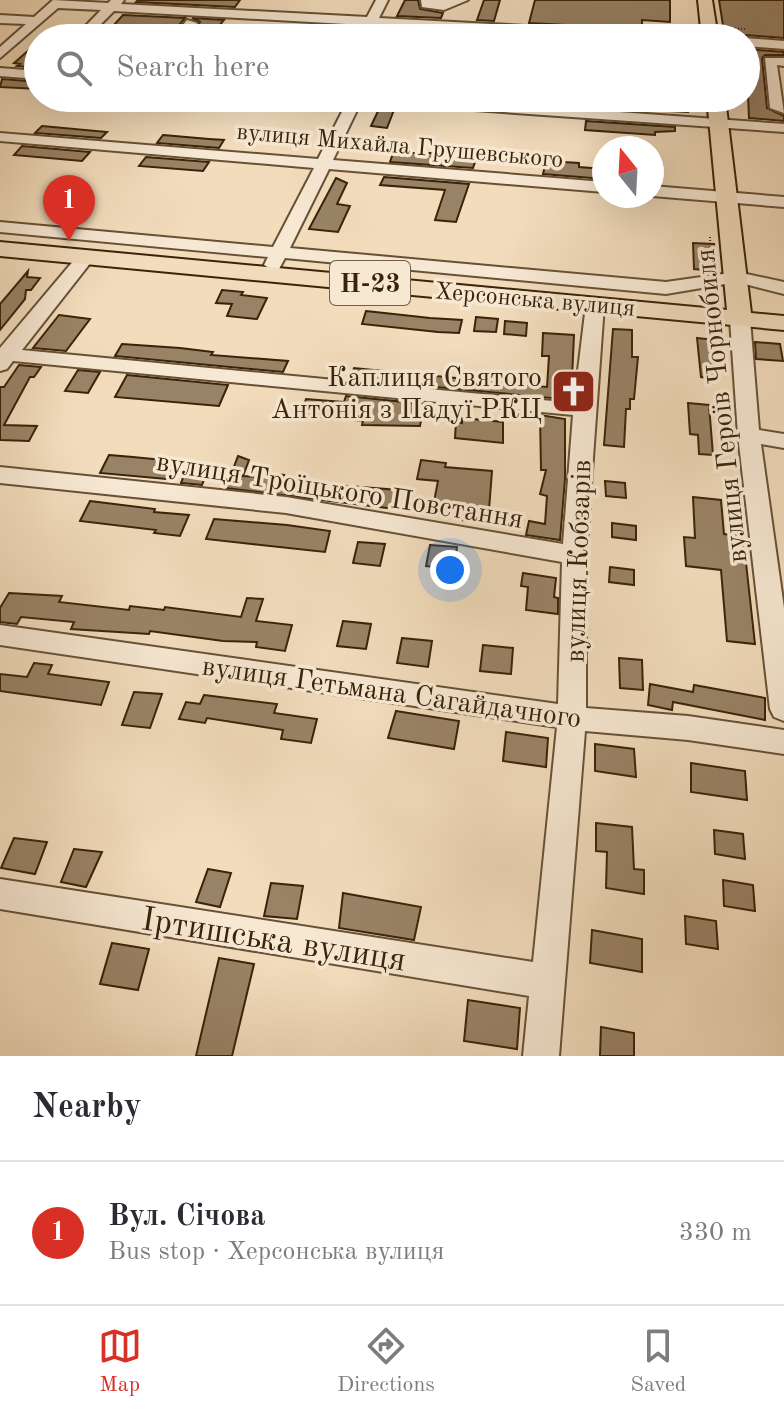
<!DOCTYPE html>
<meta charset="utf-8">
<style>
:root{--surface:#fff;--page:#f7f7f7;--text:#2b2b33;--muted:#7c7c81;--line:#e1e1e2;--accent:#d93025}
body{margin:0;font-family:"Old Standard TT",serif;background:var(--page);color:var(--text)}
.compass{position:absolute;left:592px;top:136px;width:72px;height:72px;border-radius:50%;background:var(--surface);box-shadow:0 8px 32px #0002;rotate:342deg}
.you{position:absolute;left:450px;top:570px;width:28px;height:28px;margin:-20px;border:6px solid #fff;border-radius:50%;background:#1a73e8;box-shadow:0 0 0 12px #1a73e833}
.badge{display:grid;place-items:center;width:52px;height:52px;border-radius:50%;background:var(--accent);color:#fff;font-size:26px;font-weight:700}
.pin{position:absolute;translate:-50% -66px;filter:drop-shadow(0 2px 4px #0008)}
.pin::after{content:'';position:absolute;top:42px;width:28px;height:24px;background:inherit;clip-path:polygon(0 0,100% 0,50% 100%)}
.list{margin:0;padding:0;list-style:none}
h2{display:flex;justify-content:space-between;align-items:center;height:104px;margin:0;padding:0 32px;font-size:34px}
h2 small{font-size:26px;font-weight:400;color:var(--muted)}
.list li{display:grid;grid-template-columns:52px 1fr auto;gap:24px;align-items:center;box-sizing:border-box;height:144px;padding:0 32px;border-top:2px solid var(--line)}
.list b{display:block;font-size:30px;white-space:nowrap}
.list p{margin:0;font-size:26px;white-space:nowrap;color:var(--muted)}
.list em{font-size:26px;font-style:normal;color:var(--muted)}
.icon{flex:none;width:44px;height:44px;fill:none;stroke:currentColor;stroke-width:2;stroke-linecap:round;stroke-linejoin:round}
.map{position:relative;flex:none;width:784px;height:1056px;overflow:hidden}
.search{position:absolute;background:var(--surface);box-shadow:0 8px 32px #0002;left:24px;right:24px;top:24px;height:88px;display:flex;align-items:center;gap:20px;box-sizing:border-box;padding:0 28px;border-radius:44px;color:var(--muted);font-size:30px}
.sheet{height:248px;background:var(--surface)}
nav{display:flex;justify-content:space-around;align-items:center;box-sizing:border-box;height:112px;border-top:2px solid var(--line);background:var(--surface);font-size:22px;color:var(--muted)}
nav a{display:grid;justify-items:center;gap:4px}
nav .on{color:var(--accent)}
.map>svg:first-child{display:block}
.building{fill:#998366;stroke:#392309;stroke-width:2}
.lines{fill:none;stroke-linecap:round;stroke-linejoin:round}
.minor-casing{stroke:#675136;stroke-width:4}
.major-casing{stroke:#392309;stroke-width:4}
.path{stroke:#392309;stroke-width:2;stroke-dasharray:1 2;stroke-linecap:butt}
.minor{fill:#f7e8d3;fill-rule:evenodd}
.major{fill:#f2dcbc;fill-rule:evenodd}
.labels{text-anchor:middle;stroke-width:7;stroke-linejoin:round;paint-order:stroke}
.far-street-label{font-size:24px;fill:#392309;stroke:#f7e8d3}
.shield{fill:#f7e8d3;stroke:#725e46;stroke-width:2}
.shield-label{font-size:26px;font-weight:bold;fill:#392309}
.poi-label{font-size:28px;fill:#392309;stroke:#f7e8d3;text-anchor:end}
.street-label{font-size:28px;fill:#392309;stroke:#f7e8d3}
.near-street-label{font-size:34px;fill:#392309;stroke:#f7e8d3}
</style>
<div class="map">
<svg width="784" height="1056" viewBox="0 0 784 1056">
<rect width="100%" height="100%" fill="#f2dcbc"/>
<filter id="stains"><feTurbulence type="fractalNoise" baseFrequency=".0025" numOctaves="4"/><feColorMatrix values="0 0 0 0 .2 0 0 0 0 .09 0 0 0 0 .02 0 0 0 .5 -.17"/></filter>
<radialGradient id="worn" r=".72"><stop offset=".6" stop-color="#630" stop-opacity="0"/><stop offset="1" stop-color="#630" stop-opacity=".3"/></radialGradient>
<!-- building -->
<path class="building" d="M138 0H240L235 7 136 2Z
M405 0H418L420 9 443 13 441 18 397 16Z
M484 0H500L494 21 477 20Z
M535 0H670V22L642 20V29L529 23Z
M719 0H784V38L746 35 743 38H725Z
M123 15 185 18 172 34 163 33 158 38H102Z
M192 18 224 20 219 26 245 28V35L243 38H193L195 36 191 35 200 22Z
M312 25 350 27 344 38H304Z
M390 29 435 31 432 37 386 36Z
M38 42V68L17 66 20 64 14 63Z
M746 49 784 52V55H765L762 58 767 108 784 116V121L749 118Z
M2 79 38 82V89L0 87Z
M588 98 665 101V98H687L688 112 587 107Z
M379 109 394 110 387 128 371 126Z
M586 121 675 127V131L655 132V135L585 130Z
M42 126 107 132 101 138 35 133Z
M163 135 209 139 224 140 219 148 157 143Z
M22 146 90 152 82 161 14 155Z
M393 153H433L476 159 473 168 390 162Z
M146 157 209 162 203 171 139 166Z
M546 161 579 163V167L604 169V179L543 174Z
M384 177 469 184 456 222 435 220 445 190 380 185Z
M336 178 347 183 337 204 350 206 338 232 309 229Z
M693 243 714 244 716 271 694 269Z
M28 271 27 277 40 278 31 290H26L25 299 0 330V304Z
M222 290 243 292 241 295 267 298 257 319 227 316 232 304 216 303Z
M366 311 430 318 462 320 459 333 438 332 362 324Z
M59 315 90 319 66 351 33 348Z
M476 317 498 319 496 332 474 331Z
M505 321 527 323 526 336 504 334Z
M613 329 632 330V357H638L634 399H630V409H626L624 447 604 445Z
M543 333 574 335 572 378 564 377 562 399 351 379 354 368 547 387 549 356H542Z
M697 338 715 340 719 366H715L717 379 701 377Z
M755 342 780 344 783 361 756 359Z
M122 344 180 348 213 352 211 355 288 361 283 372 115 356Z
M19 365 41 367 34 377H30L4 425 37 426 29 441 0 440V387H4Z
M78 370 100 372 88 393 65 391Z
M127 375 228 385 219 406 115 397Z
M346 396 424 404 420 426 362 425 363 421 301 415 306 399 344 402Z
M688 403 709 405 713 455 699 454 698 435 690 434Z
M540 415 565 419V479L560 540 526 535 529 521 545 524 547 496 540 494 546 470H541Z
M462 418 503 422V443L455 438 456 422 462 423Z
M109 455 133 457 174 461 166 479 100 473Z
M238 456 249 460 243 476 258 477 259 473 284 475 282 481 399 490 395 509 226 488Z
M421 460 446 463 445 467 492 471 488 523 462 520V515L432 512 438 481 417 479Z
M186 470 207 472 202 485 181 483Z
M605 481 625 483 626 498 606 496Z
M693 497 721 500 724 534 743 536 755 644 727 641 721 570 686 566 684 537 695 538Z
M90 501 155 509 154 512 189 515 180 536 154 533 156 530 80 521Z
M214 519 287 525 330 531 325 552 206 539Z
M612 523 636 526V540L612 537Z
M358 542 385 544 380 566 353 563Z
M430 545 457 547 454 569 426 566Z
M610 567 634 570V585L609 582Z
M523 573 556 578 554 597 558 598V614L526 610 528 587 521 586Z
M9 593 62 596 59 602 129 610 130 606 164 610 165 607 241 617 247 598 263 599 256 621 292 625 285 651 256 647 257 642 223 641 150 631 149 634 71 629 74 622 21 617 17 624 0 622V608Z
M343 621 371 624 366 649 337 646Z
M402 638 432 641 428 667 397 663Z
M483 645 513 648 511 674 480 671Z
M619 658 642 660 643 690 620 688Z
M34 663 52 665 48 674 109 682 101 705 0 691V674L27 677Z
M650 684 693 692 694 685 765 698V720L673 702 672 710 648 705Z
M134 692 162 694 150 728 122 725Z
M204 695 277 704 274 713 317 719 311 743 281 739 283 730 207 718 205 723 179 719 186 702 200 704Z
M396 711 459 721 454 749 388 738Z
M506 732 548 738 546 767 503 761Z
M595 744 634 749 636 777 595 771Z
M691 763 745 771 747 800 691 792Z
M596 823 632 827 634 869 644 870V894L606 888 607 852 596 851Z
M714 830 743 834 745 859 715 854Z
M14 838 47 842 35 874 1 868Z
M74 849 102 852 86 887 61 882Z
M208 869 231 873 220 907 196 902Z
M723 880 753 885 755 911 724 906Z
M271 883 303 886 297 919 264 916Z
M343 893 421 907 414 940 339 928Z
M685 916 716 921 718 949 686 944Z
M592 930 642 939V972L590 963Z
M112 943 149 949 138 990 100 984Z
M219 958 254 964 232 1056H196Z
M468 1000 520 1008 517 1049 464 1041Z
M601 1027 634 1033V1056H600Z"/>
<g class="lines">
<defs>
<path id="minor" d="M53 0 108 3 111 0H124L121 4 367 17 376 0H388L379 18 674 34 680 38H606L375 25 368 38H356L363 25 114 11 87 38H74L101 10 58 8 0 58V47L26 24 0 23V15L34 17Z
M421 0H468L444 10 422 7Z
M187 20 197 23 185 38H172Z
M260 26 270 29 260 38H246Z
M746 38 784 41V49L746 46Z
M765 58H784V66L777 65 784 113 770 108Z
M0 68 38 71V79L0 76Z
M349 98H423L784 124V132L361 102 333 160 604 182V192L329 169 290 248 666 282 737 272 784 282V294L737 282 666 294 285 258 279 269 273 270 264 265 268 257 0 232V222L273 247 314 168 0 141V133L318 159Z
M652 186 784 197V207L652 196Z
M86 252 95 257 22 350 574 403 586 305 595 299 604 305 586 555V708L688 716 784 730V754L688 740 585 731 559 1056H523L529 996 0 909V879L533 962 557 727 0 645V625L558 704 562 562 286 513 0 483V467L286 497 563 544 573 415 13 361 7 369 0 371V348L80 253Z
M740 313 750 319 759 430 784 434V448L761 444 784 608V721L774 717 770 709 738 435 730 319Z"/>
<path id="major" d="M698 0H712L718 38H702Z
M707 98H725L751 313 784 316V330L0 256V242L727 310Z"/>
</defs>
<!-- minor casing -->
<use href="#minor" class="minor-casing"/>
<!-- major casing -->
<use href="#major" class="major-casing"/>
<!-- path -->
<path class="path" d="M723 28 747 29
M710 237 711 270"/>
<!-- minor -->
<use href="#minor" class="minor"/>
<!-- major -->
<use href="#major" class="major"/>
</g>
<!-- icons -->
<defs>
<symbol id="church-square" viewBox="-11 -11 22 22"><rect x="-9" y="-9" width="18" height="18" rx="4" fill="#8f2418" stroke="#f7e8d3"/><path d="M-1.2-6h2.4v3.5h3.3v2.4h-3.3V6h-2.4V-.1h-3.3v-2.4h3.3Z" fill="#fff"/></symbol>
</defs>
<g fill-rule="evenodd">
<use href="#church-square" x="548" y="366" width="51" height="51"/>
</g>
<g class="labels">
<!-- far-street labels -->
<g class="far-street-label">
<text transform="translate(400 145) rotate(5)" y="8">вулиця Михайла Грушевського</text>
<text transform="translate(535 299) rotate(5)" y="8">Херсонська вулиця</text>
</g>
<!-- shield labels -->
<rect class="shield" x="330" y="261" width="80" height="44" rx="6"/>
<g class="shield-label">
<text x="370" y="292">Н-23</text>
</g>
<!-- poi labels -->
<g class="poi-label">
<text x="542" y="386">Каплиця Святого<tspan x="542" dy="32">Антонія з Падуї РКЦ</tspan></text>
</g>
<!-- street labels -->
<g class="street-label">
<text transform="translate(720 406) rotate(-96)" y="10">вулиця Героїв Чорнобиля</text>
<text transform="translate(340 489) rotate(9)" y="10">вулиця Троїцького Повстання</text>
<text transform="translate(577 561) rotate(-88)" y="10">вулиця Кобзарів</text>
<text transform="translate(392 691) rotate(8)" y="10">вулиця Гетьмана Сагайдачного</text>
</g>
<!-- near-street labels -->
<g class="near-street-label">
<text transform="translate(274 938) rotate(9)" y="12">Іртишська вулиця</text>
</g>
</g>
<rect width="100%" height="100%" filter="url(#stains)"/>
<rect width="100%" height="100%" fill="url(#worn)"/>
</svg>
<svg class="compass" viewBox="-18 -18 36 36"><path d="M0-13l5 13h-10z" fill="#e53935"/><path d="M0 13l5-13h-10z" fill="#7c7c81"/></svg>
<div class="you"></div>
<div class="pin badge" style="left:69px;top:241px">1</div>
<div class="search"><svg class="icon" aria-label="search" viewBox="0 0 24 24"><circle cx="10" cy="10" r="6"/><path d="M15 15l6 6"/></svg>Search here</div>
</div>
<section class="sheet">
<h2>Nearby<small></small></h2>
<ul class="list">
<li><span class="badge">1</span><div><b>Вул. Січова</b><p>Bus stop · Херсонська вулиця</p></div><em>330 m</em></li>
</ul>
</section>
<nav>
<a class="on"><svg class="icon" aria-label="map" viewBox="0 0 24 24"><path d="M3 6l6-2 6 2 6-2v14l-6 2-6-2-6 2zM9 4v14M15 6v14"/></svg>Map</a>
<a><svg class="icon" aria-label="directions" viewBox="0 0 24 24"><path d="M12 3l9 9-9 9-9-9zM9 14v-3h6M13 9l2 2-2 2"/></svg>Directions</a>
<a><svg class="icon" aria-label="saved" viewBox="0 0 24 24"><path d="M7 4h10v16l-5-4-5 4z"/></svg>Saved</a>
</nav>
